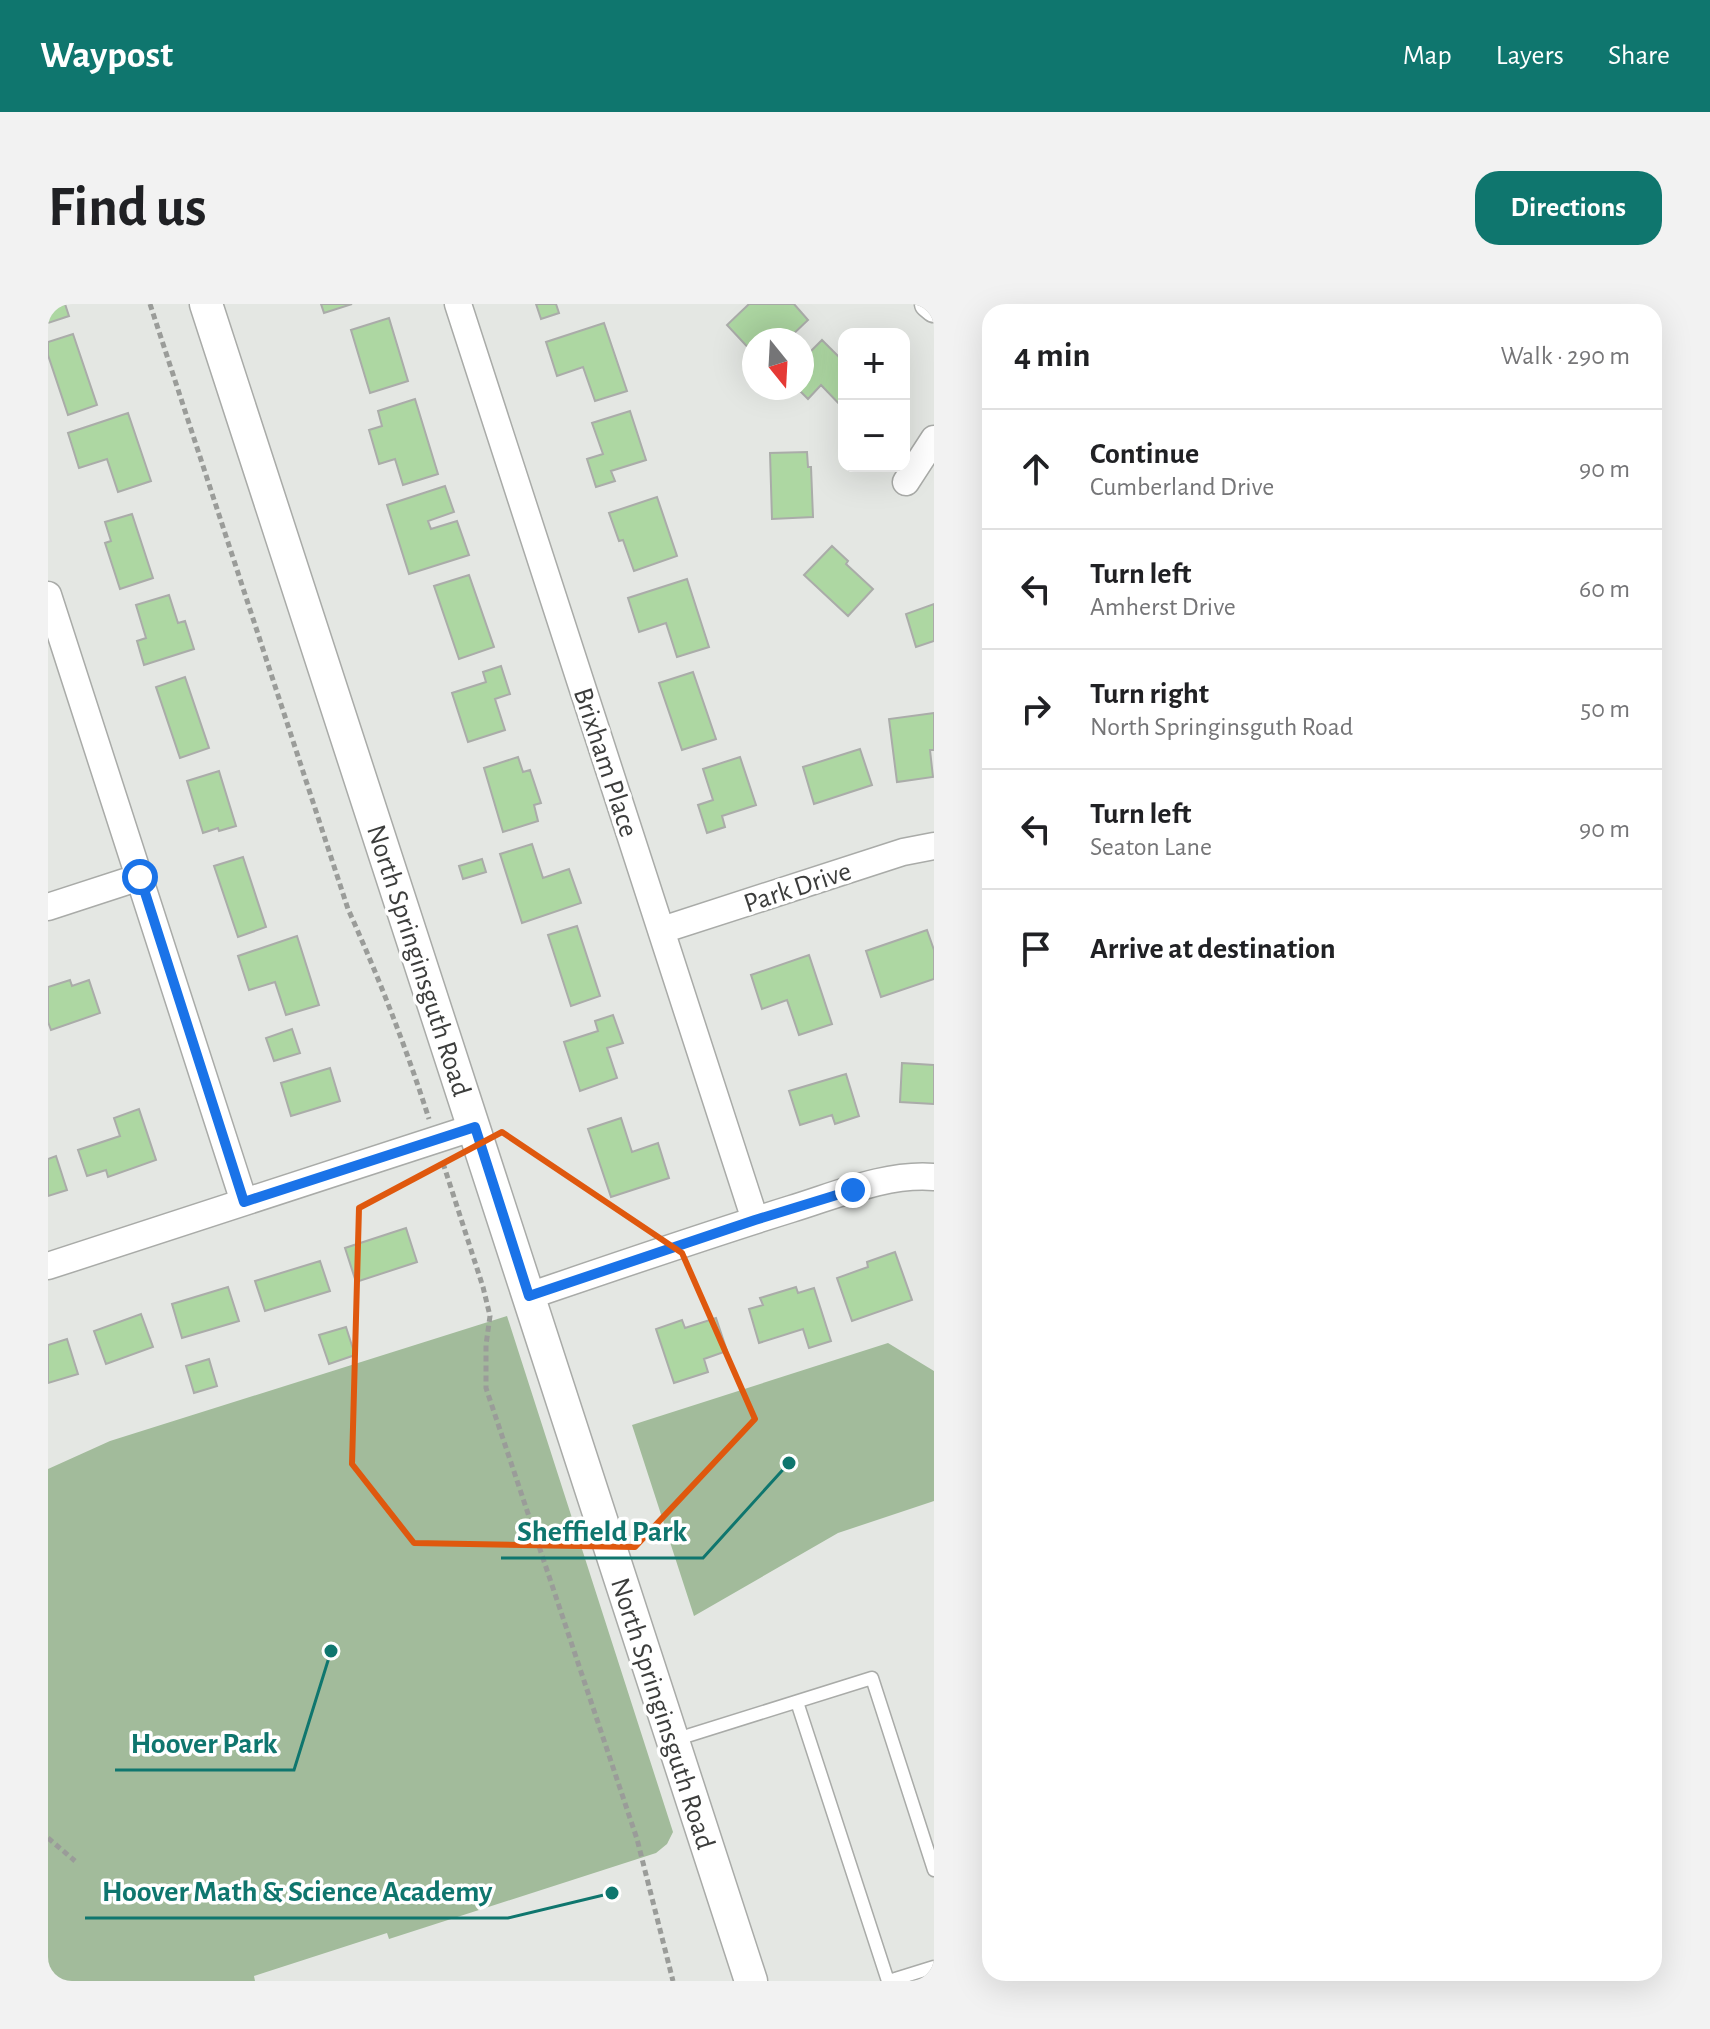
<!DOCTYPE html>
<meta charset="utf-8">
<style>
:root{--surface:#fff;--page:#f2f2f2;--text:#202124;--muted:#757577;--line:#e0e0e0;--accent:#0f766e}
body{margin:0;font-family:"Alegreya Sans",sans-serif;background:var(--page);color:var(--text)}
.controls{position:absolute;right:24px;top:24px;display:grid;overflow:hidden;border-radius:16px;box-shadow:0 8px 32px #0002}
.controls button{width:72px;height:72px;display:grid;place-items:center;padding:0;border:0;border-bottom:2px solid var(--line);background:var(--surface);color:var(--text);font:40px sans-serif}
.compass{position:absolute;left:694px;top:24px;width:72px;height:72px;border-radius:50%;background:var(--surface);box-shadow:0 8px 32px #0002;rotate:162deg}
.stop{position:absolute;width:24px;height:24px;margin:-18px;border:6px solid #1a73e8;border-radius:50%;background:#fff}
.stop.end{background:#1a73e8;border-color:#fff;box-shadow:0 2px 8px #0008}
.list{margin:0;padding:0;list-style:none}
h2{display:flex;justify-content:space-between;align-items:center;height:104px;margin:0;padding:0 32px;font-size:34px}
h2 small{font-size:26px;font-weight:400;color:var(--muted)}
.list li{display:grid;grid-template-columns:52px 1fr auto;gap:24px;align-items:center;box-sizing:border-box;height:120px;padding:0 32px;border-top:2px solid var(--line)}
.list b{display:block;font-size:30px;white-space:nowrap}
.list p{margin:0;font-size:26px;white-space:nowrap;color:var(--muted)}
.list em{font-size:26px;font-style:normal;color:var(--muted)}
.icon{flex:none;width:44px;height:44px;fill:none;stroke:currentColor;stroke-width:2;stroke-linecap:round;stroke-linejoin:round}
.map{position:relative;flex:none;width:886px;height:1677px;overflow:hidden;border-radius:24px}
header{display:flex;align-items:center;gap:48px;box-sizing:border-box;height:112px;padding:0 40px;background:var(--accent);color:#fff}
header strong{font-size:38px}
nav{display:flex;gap:44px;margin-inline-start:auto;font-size:28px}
.intro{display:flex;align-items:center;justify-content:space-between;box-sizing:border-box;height:192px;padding:0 48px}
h1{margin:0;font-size:56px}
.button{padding:20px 36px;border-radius:24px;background:var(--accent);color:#fff;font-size:28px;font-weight:700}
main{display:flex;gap:48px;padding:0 48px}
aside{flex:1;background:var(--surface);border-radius:24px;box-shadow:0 8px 32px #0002}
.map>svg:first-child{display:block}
.green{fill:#a2bb9b}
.building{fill:#add7a2;stroke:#aaaca9;stroke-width:2}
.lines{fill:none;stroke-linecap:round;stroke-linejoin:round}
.service-casing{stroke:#a9aba8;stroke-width:15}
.minor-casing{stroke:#a9aba8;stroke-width:29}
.tertiary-casing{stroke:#a9aba8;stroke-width:35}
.path{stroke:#9a9c99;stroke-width:5;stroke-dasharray:6 4;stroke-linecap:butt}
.service{stroke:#fff;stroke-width:12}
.minor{stroke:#fff;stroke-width:26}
.tertiary{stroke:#fff;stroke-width:32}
.route{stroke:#1a73e8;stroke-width:10}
.marked{fill:none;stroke:#df580e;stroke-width:6;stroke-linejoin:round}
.labels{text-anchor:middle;stroke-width:7;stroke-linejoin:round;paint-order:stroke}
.street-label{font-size:28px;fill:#3c3d3c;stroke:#fff}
.leader{fill:none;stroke:#0f766e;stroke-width:3}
.callout-dot{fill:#0f766e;stroke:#fff;stroke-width:3}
.callout-label{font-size:30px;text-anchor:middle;font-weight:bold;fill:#0f766e;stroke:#fff;stroke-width:7;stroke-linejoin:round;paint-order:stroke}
</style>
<header>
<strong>Waypost</strong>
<nav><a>Map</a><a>Layers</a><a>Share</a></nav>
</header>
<div class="intro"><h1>Find us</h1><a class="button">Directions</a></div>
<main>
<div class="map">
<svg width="886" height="1677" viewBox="0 0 886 1677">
<rect width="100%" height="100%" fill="#e4e7e3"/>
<!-- green -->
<path class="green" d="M459 1012 625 1528 619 1540 608 1549 341 1635 339 1629 206 1672 207 1677H0V1165L62 1137Z
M840 1039 886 1067V1197L790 1229 646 1312 584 1121Z"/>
<!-- building -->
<path class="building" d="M0 0H17L21 12 0 19Z
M273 0H304L276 9Z
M488 0H508L511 9 493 15Z
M701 0H746L760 16 739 36H706V50L679 21Z
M341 14 360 77 322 89 303 26Z
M556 19 579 87 547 97 535 63 509 72 498 38Z
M25 30 49 101 20 111 0 51V38Z
M774 36 796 58V105L773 81 760 95 749 84H754V56Z
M367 95 390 170 355 181 347 155 331 160 321 126 334 122 330 107Z
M582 107 598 156 563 167 567 177 548 183 539 155 555 150 544 119Z
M80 109 103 177 70 188 59 155 31 164 20 129Z
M759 148 760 163H763L765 213 724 215 722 149Z
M397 182 406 208 380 217 383 225 409 217 421 251 361 270 339 201Z
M609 193 629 252 586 267 575 236 571 237 561 209Z
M84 210 105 274 72 285 57 239 63 237 57 218Z
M784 242 800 257 798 260 825 285 800 312 756 271Z
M421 271 446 343 411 355 386 282Z
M639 275 661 343 629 353 618 319 591 328 580 294Z
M121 291 130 319 137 317 146 345 96 361 89 337 98 334 88 301Z
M886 300V337L868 343 858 310Z
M453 362 462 390 447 395 457 426 420 438 404 389 438 378 435 368Z
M645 368 668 435 634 446 611 379Z
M137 373 161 444 132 454 108 383Z
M886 409V446H882L885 473 849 478 841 415Z
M812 445 824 481 766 500 755 463Z
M470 453 475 468 482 466 493 499 486 501 490 517 455 528 436 464Z
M692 453 708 501 674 512 677 523 659 529 650 501 665 496 655 465Z
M171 467 188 522 171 527 170 524 155 529 139 477Z
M484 540 495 574 521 565 533 599 474 619 452 550Z
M195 553 218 623 190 633 166 562Z
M434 555 438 568 415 575 411 562Z
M529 622 552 692 523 702 500 631Z
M879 626 886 646V675L833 693 818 647Z
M249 632 271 701 238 711 227 678 201 686 190 652Z
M761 651 784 720 751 731 739 696 714 705 703 671Z
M22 676 24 682 41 676 52 709 3 726 0 718V683Z
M565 711 575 739 559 744 569 774 532 787 516 738 550 727 547 717Z
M244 725 252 749 226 757 218 734Z
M854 759 886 761V800L852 798Z
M282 764 292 797 243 812 233 779Z
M798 770 811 812 787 820 784 811 752 821 741 787Z
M91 805 108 856 60 873 58 866 39 872 30 846 72 832 66 814Z
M573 814 584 848 610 839 621 874 563 893 540 825Z
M8 852 19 886 0 892V855Z
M358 924 369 958 308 978 297 944Z
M847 948 864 996 804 1017 789 974 820 963 819 958Z
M272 957 282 987 217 1007 207 977Z
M180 983 191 1017 134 1034 124 1000Z
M748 983 750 989 766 984 783 1037 761 1044 755 1025 711 1039 701 1005 715 1001 712 994Z
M93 1010 105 1043 58 1060 46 1027Z
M668 1014 679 1047 656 1055 660 1068 626 1079 608 1025 634 1016 637 1024Z
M298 1023 307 1051 281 1060 271 1031Z
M19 1035 30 1070 0 1079V1041Z
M161 1055 169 1082 146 1089 138 1062Z"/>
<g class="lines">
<defs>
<path id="service" d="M749 1398 840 1677
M626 1436 824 1374 886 1566
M841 1677 886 1663"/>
<path id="minor" d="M410 0 707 916
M880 0 886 5
M858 178 886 135
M0 291 196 898
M0 603 92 573
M614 626 855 548 886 542
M0 962 427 823
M481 992C569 962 656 932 743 905 789 891 838 869 886 873"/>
<path id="tertiary" d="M158 0 703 1677"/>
</defs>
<!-- service casing -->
<use href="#service" class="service-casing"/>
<!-- minor casing -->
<use href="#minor" class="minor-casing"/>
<!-- tertiary casing -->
<use href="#tertiary" class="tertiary-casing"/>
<!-- path -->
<path class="path" d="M102 0 300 605C331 674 358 743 381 815
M395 859 435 983 442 1012 438 1041V1084L589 1535 625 1677
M0 1534 27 1557"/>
<!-- service -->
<use href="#service" class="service"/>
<!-- minor -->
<use href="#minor" class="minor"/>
<!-- tertiary -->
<use href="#tertiary" class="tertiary"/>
</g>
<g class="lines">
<!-- route -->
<path class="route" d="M92 573 196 898 427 823 481 992 707 916 805 886"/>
</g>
<!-- marked area -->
<path class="marked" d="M454 828 634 949 707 1115 587 1243 366 1239 304 1160 311 904Z"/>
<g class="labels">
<!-- street labels -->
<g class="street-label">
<text transform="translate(559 458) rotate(72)" y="10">Brixham Place</text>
<text transform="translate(749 582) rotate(-18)" y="10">Park Drive</text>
<text transform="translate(372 656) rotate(72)" y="10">North Springinsguth Road</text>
<text transform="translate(616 1409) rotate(72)" y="10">North Springinsguth Road</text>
</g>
</g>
<!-- callouts -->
<path class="leader" d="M741 1159L655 1254H453M283 1347L246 1466H67M564 1589L460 1614H37"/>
<g class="callout-dot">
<circle cx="741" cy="1159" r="8"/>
<circle cx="283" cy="1347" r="8"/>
<circle cx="564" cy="1589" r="8"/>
</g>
<g class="callout-label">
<text x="554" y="1237">Sheffield Park</text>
<text x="156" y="1449">Hoover Park</text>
<text x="249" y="1597">Hoover Math &amp; Science Academy</text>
</g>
</svg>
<div class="controls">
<button>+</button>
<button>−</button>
</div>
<svg class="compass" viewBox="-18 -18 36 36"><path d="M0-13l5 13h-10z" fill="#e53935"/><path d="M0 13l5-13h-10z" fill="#757577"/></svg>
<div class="stop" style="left:92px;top:573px"></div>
<div class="stop end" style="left:805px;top:886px"></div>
</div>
<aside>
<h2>4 min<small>Walk · 290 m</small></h2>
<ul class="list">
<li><svg class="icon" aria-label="ahead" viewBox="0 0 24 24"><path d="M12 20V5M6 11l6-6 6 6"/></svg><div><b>Continue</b><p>Cumberland Drive</p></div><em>90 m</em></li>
<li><svg class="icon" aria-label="left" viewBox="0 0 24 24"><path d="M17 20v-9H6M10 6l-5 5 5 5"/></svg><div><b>Turn left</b><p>Amherst Drive</p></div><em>60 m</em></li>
<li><svg class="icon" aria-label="right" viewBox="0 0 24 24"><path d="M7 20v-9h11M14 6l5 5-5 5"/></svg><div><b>Turn right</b><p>North Springinsguth Road</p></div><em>50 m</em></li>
<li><svg class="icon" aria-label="left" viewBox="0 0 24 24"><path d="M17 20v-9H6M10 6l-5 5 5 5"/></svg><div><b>Turn left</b><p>Seaton Lane</p></div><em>90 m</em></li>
<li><svg class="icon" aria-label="arrive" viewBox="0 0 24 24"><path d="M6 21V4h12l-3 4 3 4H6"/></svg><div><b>Arrive at destination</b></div></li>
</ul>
</aside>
</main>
